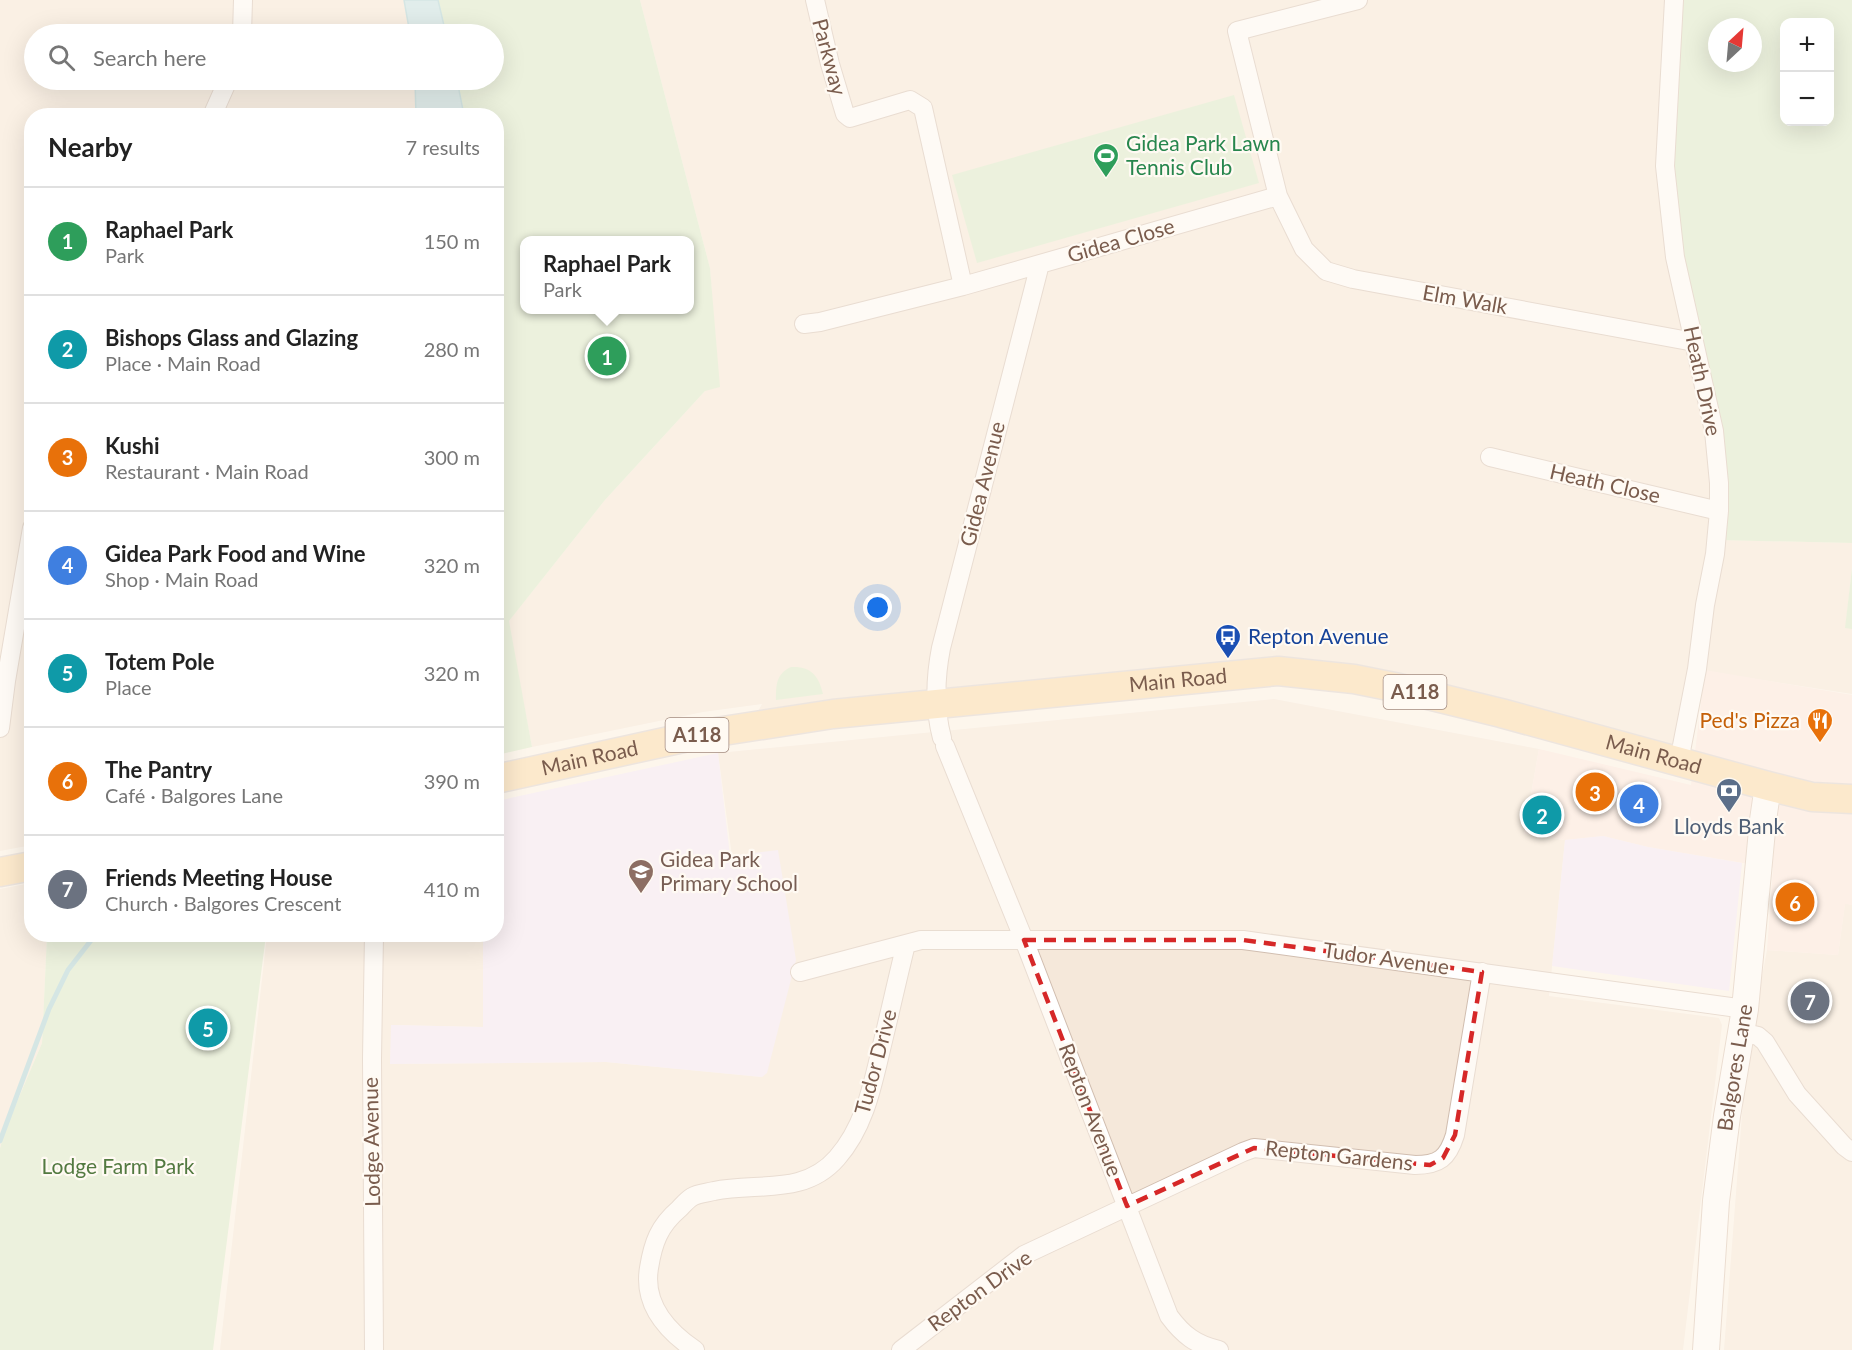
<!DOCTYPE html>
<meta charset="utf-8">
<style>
:root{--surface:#fff;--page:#f2f2f2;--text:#222;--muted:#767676;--line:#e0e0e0;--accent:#e76f51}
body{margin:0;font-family:Lato,sans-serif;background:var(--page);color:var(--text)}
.controls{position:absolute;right:18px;top:18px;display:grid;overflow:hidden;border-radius:12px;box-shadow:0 6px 24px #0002}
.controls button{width:54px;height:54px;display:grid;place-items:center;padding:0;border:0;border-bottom:2px solid var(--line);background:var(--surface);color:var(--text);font:30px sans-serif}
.compass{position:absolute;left:1708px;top:18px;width:54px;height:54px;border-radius:50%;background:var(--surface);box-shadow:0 6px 24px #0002;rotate:26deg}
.you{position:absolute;left:878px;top:608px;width:21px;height:21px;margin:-15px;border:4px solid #fff;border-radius:50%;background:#1a73e8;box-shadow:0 0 0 9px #1a73e833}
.badge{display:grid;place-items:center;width:39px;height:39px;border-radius:50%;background:var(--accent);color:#fff;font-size:20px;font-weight:700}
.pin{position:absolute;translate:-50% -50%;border:3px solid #fff;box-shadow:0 2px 6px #0006}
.popup{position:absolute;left:520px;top:236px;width:174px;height:78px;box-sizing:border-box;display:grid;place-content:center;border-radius:12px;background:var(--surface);filter:drop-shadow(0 2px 4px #0005);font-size:20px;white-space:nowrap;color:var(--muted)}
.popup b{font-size:22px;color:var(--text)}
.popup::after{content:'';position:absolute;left:50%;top:100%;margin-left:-12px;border:12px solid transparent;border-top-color:var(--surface)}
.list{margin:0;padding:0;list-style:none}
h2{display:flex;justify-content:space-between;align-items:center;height:78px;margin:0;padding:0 24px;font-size:26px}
h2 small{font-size:20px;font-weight:400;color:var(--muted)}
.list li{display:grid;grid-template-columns:39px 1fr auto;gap:18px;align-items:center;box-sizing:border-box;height:108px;padding:0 24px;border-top:2px solid var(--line)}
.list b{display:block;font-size:22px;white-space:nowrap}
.list p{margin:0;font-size:20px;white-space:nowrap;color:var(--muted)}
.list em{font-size:20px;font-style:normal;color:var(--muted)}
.icon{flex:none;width:33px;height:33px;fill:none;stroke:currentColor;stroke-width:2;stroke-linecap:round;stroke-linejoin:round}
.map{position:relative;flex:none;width:1852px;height:1350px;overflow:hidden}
.search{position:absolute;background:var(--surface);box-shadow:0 6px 24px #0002;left:24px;top:24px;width:480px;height:66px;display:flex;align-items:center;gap:15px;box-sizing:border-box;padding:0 21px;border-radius:33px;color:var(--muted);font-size:22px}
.panel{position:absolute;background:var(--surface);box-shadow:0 6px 24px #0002;left:24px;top:108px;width:480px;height:834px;border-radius:24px}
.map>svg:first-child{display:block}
.residential{fill:#f5e8da}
.commercial{fill:#fde8e0}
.education{fill:#f3e8fa}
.green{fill:#d8ecc9;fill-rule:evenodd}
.water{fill:#bfe3e8;stroke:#a5d3da;stroke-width:1.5}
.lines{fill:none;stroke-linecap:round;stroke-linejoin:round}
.stream{stroke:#a5d3da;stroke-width:5}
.street-casing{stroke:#d1beb0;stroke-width:20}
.secondary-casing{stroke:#d6c0b0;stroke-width:28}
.primary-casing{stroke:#dad1cd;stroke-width:31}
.street{stroke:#fff;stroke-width:18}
.secondary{stroke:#fff;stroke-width:26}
.primary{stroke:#fbd9a5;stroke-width:28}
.marked{fill:none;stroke:#d62828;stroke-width:4.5;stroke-dasharray:12 8;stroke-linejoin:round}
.labels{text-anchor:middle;stroke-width:4.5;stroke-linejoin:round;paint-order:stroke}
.shield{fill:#fffaf3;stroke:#a28b7f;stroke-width:1.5}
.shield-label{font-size:20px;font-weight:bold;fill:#7a5c4d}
.street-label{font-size:21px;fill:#7a5c4d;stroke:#fffaf3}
.leisure-label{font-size:21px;fill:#27864d;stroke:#fffaf3;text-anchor:start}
.transit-label{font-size:21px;fill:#164399;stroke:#fffaf3;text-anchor:start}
.food-label{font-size:21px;fill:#c56008;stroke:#fffaf3;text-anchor:end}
.service-label{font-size:21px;fill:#4e5e75;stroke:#fffaf3}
.education-label{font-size:21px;fill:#785e54;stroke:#fffaf3;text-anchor:start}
.park-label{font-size:21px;fill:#537a41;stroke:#fffaf3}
</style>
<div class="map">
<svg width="1852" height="1350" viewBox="0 0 1852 1350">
<rect width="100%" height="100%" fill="#fdf6ec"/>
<!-- residential -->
<path class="residential" d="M0 0H404L410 34H34V80H414L416 98V116H32V845L0 851Z
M640 0H1674L1714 431 1717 540 1852 543V567L1846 623 1852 626V694L1697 670 1679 761 1354 679 750 726 762 704 703 712 532 747 508 622 605 500 705 391 714 326 710 268Z
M1274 699 1539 749 1524 834 1565 840 1549 996 1719 1018 1722 1025 1683 1350H220L267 935H483V1027L392 1025 390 1064 606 1062 762 1077 718 753Z
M31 883 32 934 47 935 42 1043 5 1130 0 1148V889Z
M1845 903 1852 905V1350H1724L1746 1062 1767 950 1838 955Z"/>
<!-- commercial -->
<path class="commercial" d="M1705 670 1852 695V905L1845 904 1838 955 1767 950 1773 868 1648 847 1603 836 1565 840 1524 834 1539 749 1691 785Z"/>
<!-- education -->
<path class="education" d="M718 753 730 856 778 850 796 960 767 1073 762 1077 606 1062 390 1064 391 1025 483 1027V935L496 934 497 801Z
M1603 836 1648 847 1742 863 1729 991 1552 966 1565 840Z"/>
<!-- green -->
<path class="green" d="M404 0H640L710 268 720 387 705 391 605 500 509 621 532 747 497 755 496 116 416 115 415 80H494V34H410ZM524 240H690V310H524Z
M1674 0H1852V543L1716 540 1714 431 1665 166ZM1784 22H1830V122H1784ZM1717 27H1753V63H1717Z
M1234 95 1259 183 977 263 952 175Z
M1852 568V629L1845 628Z
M791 667C811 666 819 676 823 694L776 700C776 685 776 674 791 667Z
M47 935H266L213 1350H0V1148L5 1130 42 1043Z"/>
<!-- water -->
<path class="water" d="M404 0H438L446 34H410Z
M415 80H457L464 115H416Z"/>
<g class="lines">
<!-- stream -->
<path class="stream" d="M0 1141 49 1009 68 970 96 934"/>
<defs>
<path id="street" d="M815 0 830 64 845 114 850 118 910 100 923 108 963 286 1278 196
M1358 0 1237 31 1278 196 1304 249 1326 271 1353 279 1694 342
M1674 0 1665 166 1675 257 1714 431 1719 483V511L1715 554 1705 605 1697 669 1679 761
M242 34 243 0
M212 116 228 80
M804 324 820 322 963 286
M1490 457 1719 511
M0 728 6 681 32 528
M942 738C934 708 935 679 941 648L1040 264
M945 746 1024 940 1169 1316C1183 1335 1196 1345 1219 1350
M374 934 372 1059 374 1350
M800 972 921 940H1243L1745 1009
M1741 1032 1758 1036 1765 1042 1797 1094 1844 1146 1852 1152
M695 1350C667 1331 643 1304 649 1268 653 1243 659 1226 679 1209 683 1205 687 1200 692 1197 698 1193 707 1193 714 1191 757 1182 804 1196 837 1158 866 1125 873 1082 883 1041 891 1008 898 976 906 944
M901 1350 1024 1255 1243 1152 1254 1148 1415 1165C1439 1165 1448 1158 1455 1135L1482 972"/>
<g id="secondary">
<path id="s1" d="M1706 1350 1716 1201 1727 1116 1745 1009 1763 820 1768 786"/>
</g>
<g id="primary">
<path id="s2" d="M496 779 697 735 833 714 1278 671 1354 679 1399 688 1501 713 1768 786 1812 797 1852 799"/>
<path d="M0 872 32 866"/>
</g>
</defs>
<!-- street casing -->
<use href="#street" class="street-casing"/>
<!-- secondary casing -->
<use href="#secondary" class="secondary-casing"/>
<!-- primary casing -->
<use href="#primary" class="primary-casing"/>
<!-- street -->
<use href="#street" class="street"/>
<!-- secondary -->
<use href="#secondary" class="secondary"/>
<!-- primary -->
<use href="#primary" class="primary"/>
</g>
<!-- marked area -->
<path d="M0 0H1852V1350H0ZM1024 940H1243L1482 972 1455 1135 1443 1158 1430 1165 1254 1148 1127 1206Z" fill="#fdf6ec" fill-opacity=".55" fill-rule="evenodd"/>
<path class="marked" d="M1024 940H1243L1482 972 1455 1135 1443 1158 1430 1165 1254 1148 1127 1206Z"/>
<!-- icons -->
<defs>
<symbol id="stadium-pin" viewBox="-11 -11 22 30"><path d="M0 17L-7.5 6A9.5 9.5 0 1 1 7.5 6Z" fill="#2e9e5b" stroke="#fffaf3"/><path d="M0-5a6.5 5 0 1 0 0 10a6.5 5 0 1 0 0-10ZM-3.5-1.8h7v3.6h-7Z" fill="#fff"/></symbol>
<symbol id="bus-pin" viewBox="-11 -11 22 30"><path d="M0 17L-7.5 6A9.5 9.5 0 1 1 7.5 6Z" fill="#1a4fb4" stroke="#fffaf3"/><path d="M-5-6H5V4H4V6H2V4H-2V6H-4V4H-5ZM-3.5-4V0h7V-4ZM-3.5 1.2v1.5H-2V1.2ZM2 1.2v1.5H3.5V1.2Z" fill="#fff"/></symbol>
<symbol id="restaurant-pin" viewBox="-11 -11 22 30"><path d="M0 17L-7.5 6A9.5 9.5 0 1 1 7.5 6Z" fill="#e8710a" stroke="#fffaf3"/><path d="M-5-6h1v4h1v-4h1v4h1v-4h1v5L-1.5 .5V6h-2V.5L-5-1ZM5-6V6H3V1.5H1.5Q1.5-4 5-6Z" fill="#fff"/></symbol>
<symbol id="bank-pin" viewBox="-11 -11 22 30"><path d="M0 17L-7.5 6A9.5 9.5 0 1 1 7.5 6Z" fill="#5c6f8a" stroke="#fffaf3"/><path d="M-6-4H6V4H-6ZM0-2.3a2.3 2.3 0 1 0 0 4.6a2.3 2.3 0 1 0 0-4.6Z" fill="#fff"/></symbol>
<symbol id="school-pin" viewBox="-11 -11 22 30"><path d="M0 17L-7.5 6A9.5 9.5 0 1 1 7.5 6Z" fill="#8d6e63" stroke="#fffaf3"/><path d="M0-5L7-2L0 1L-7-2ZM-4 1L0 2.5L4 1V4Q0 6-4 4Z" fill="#fff"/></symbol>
</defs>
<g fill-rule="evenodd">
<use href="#stadium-pin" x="1091" y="141" width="30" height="40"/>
<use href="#bus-pin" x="1213" y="622" width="30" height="40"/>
<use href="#restaurant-pin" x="1805" y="706" width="30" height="40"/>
<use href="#bank-pin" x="1714" y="776" width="30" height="40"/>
<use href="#school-pin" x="626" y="857" width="30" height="40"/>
</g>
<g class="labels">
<!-- shield labels -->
<g class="shield">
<rect x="1383.5" y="675" width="63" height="34" rx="4.5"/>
<rect x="665.5" y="718" width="63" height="34" rx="4.5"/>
</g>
<g class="shield-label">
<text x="1415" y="699">A118</text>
<text x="697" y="742">A118</text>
</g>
<!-- street labels -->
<g class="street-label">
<text transform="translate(829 57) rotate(75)" y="7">Parkway</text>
<text transform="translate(1121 241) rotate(-16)" y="7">Gidea Close</text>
<text transform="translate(1465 300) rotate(10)" y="7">Elm Walk</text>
<text transform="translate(1702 381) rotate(78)" y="7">Heath Drive</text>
<text transform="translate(983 484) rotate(-76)" y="7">Gidea Avenue</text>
<text transform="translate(1605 484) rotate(13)" y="7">Heath Close</text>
<text dy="7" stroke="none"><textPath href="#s2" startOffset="690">Main Road</textPath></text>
<text dy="7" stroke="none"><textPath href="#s2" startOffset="1176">Main Road</textPath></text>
<text dy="7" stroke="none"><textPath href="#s2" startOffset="96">Main Road</textPath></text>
<text transform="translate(1386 959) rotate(8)" y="7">Tudor Avenue</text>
<text transform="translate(876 1062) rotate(-75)" y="7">Tudor Drive</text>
<text dy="7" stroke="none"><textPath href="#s1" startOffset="284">Balgores Lane</textPath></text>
<text transform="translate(1090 1110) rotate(69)" y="7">Repton Avenue</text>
<text transform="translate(372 1142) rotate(-91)" y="7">Lodge Avenue</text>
<text transform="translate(1339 1156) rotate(6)" y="7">Repton Gardens</text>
<text transform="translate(980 1291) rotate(-36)" y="7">Repton Drive</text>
</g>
<!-- leisure labels -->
<g class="leisure-label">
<text x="1126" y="151">Gidea Park Lawn<tspan x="1126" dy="24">Tennis Club</tspan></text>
</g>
<!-- transit labels -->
<g class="transit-label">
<text x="1248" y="644">Repton Avenue</text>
</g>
<!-- food labels -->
<g class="food-label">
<text x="1800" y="728">Ped's Pizza</text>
</g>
<!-- service labels -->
<g class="service-label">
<text x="1729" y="834">Lloyds Bank</text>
</g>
<!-- education labels -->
<g class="education-label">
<text x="660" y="867">Gidea Park<tspan x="660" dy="24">Primary School</tspan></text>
</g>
<!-- park labels -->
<g class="park-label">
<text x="118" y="1174">Lodge Farm Park</text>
</g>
</g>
</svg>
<div class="controls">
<button>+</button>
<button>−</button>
</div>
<svg class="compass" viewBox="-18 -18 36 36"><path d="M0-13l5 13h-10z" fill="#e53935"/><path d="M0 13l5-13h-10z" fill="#767676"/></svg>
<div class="you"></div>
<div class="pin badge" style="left:607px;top:356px;background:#2e9e5b">1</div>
<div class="popup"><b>Raphael Park</b>Park</div>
<div class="pin badge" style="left:1542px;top:815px;background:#0f9aa8">2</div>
<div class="pin badge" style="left:1595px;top:792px;background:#e8710a">3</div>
<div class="pin badge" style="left:1639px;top:804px;background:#3f7fe0">4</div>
<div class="pin badge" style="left:208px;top:1028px;background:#0f9aa8">5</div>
<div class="pin badge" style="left:1795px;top:902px;background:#e8710a">6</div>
<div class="pin badge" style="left:1810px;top:1001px;background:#6b7280">7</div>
<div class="search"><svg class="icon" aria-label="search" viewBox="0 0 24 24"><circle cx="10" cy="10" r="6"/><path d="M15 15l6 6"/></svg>Search here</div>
<section class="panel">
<h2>Nearby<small>7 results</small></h2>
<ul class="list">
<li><span class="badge" style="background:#2e9e5b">1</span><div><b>Raphael Park</b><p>Park</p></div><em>150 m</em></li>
<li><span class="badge" style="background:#0f9aa8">2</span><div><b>Bishops Glass and Glazing</b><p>Place · Main Road</p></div><em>280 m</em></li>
<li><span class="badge" style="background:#e8710a">3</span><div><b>Kushi</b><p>Restaurant · Main Road</p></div><em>300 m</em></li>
<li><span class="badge" style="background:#3f7fe0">4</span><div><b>Gidea Park Food and Wine</b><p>Shop · Main Road</p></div><em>320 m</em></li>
<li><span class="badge" style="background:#0f9aa8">5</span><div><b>Totem Pole</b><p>Place</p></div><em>320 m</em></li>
<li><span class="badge" style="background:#e8710a">6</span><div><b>The Pantry</b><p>Café · Balgores Lane</p></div><em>390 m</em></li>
<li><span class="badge" style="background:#6b7280">7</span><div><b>Friends Meeting House</b><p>Church · Balgores Crescent</p></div><em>410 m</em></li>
</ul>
</section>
</div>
